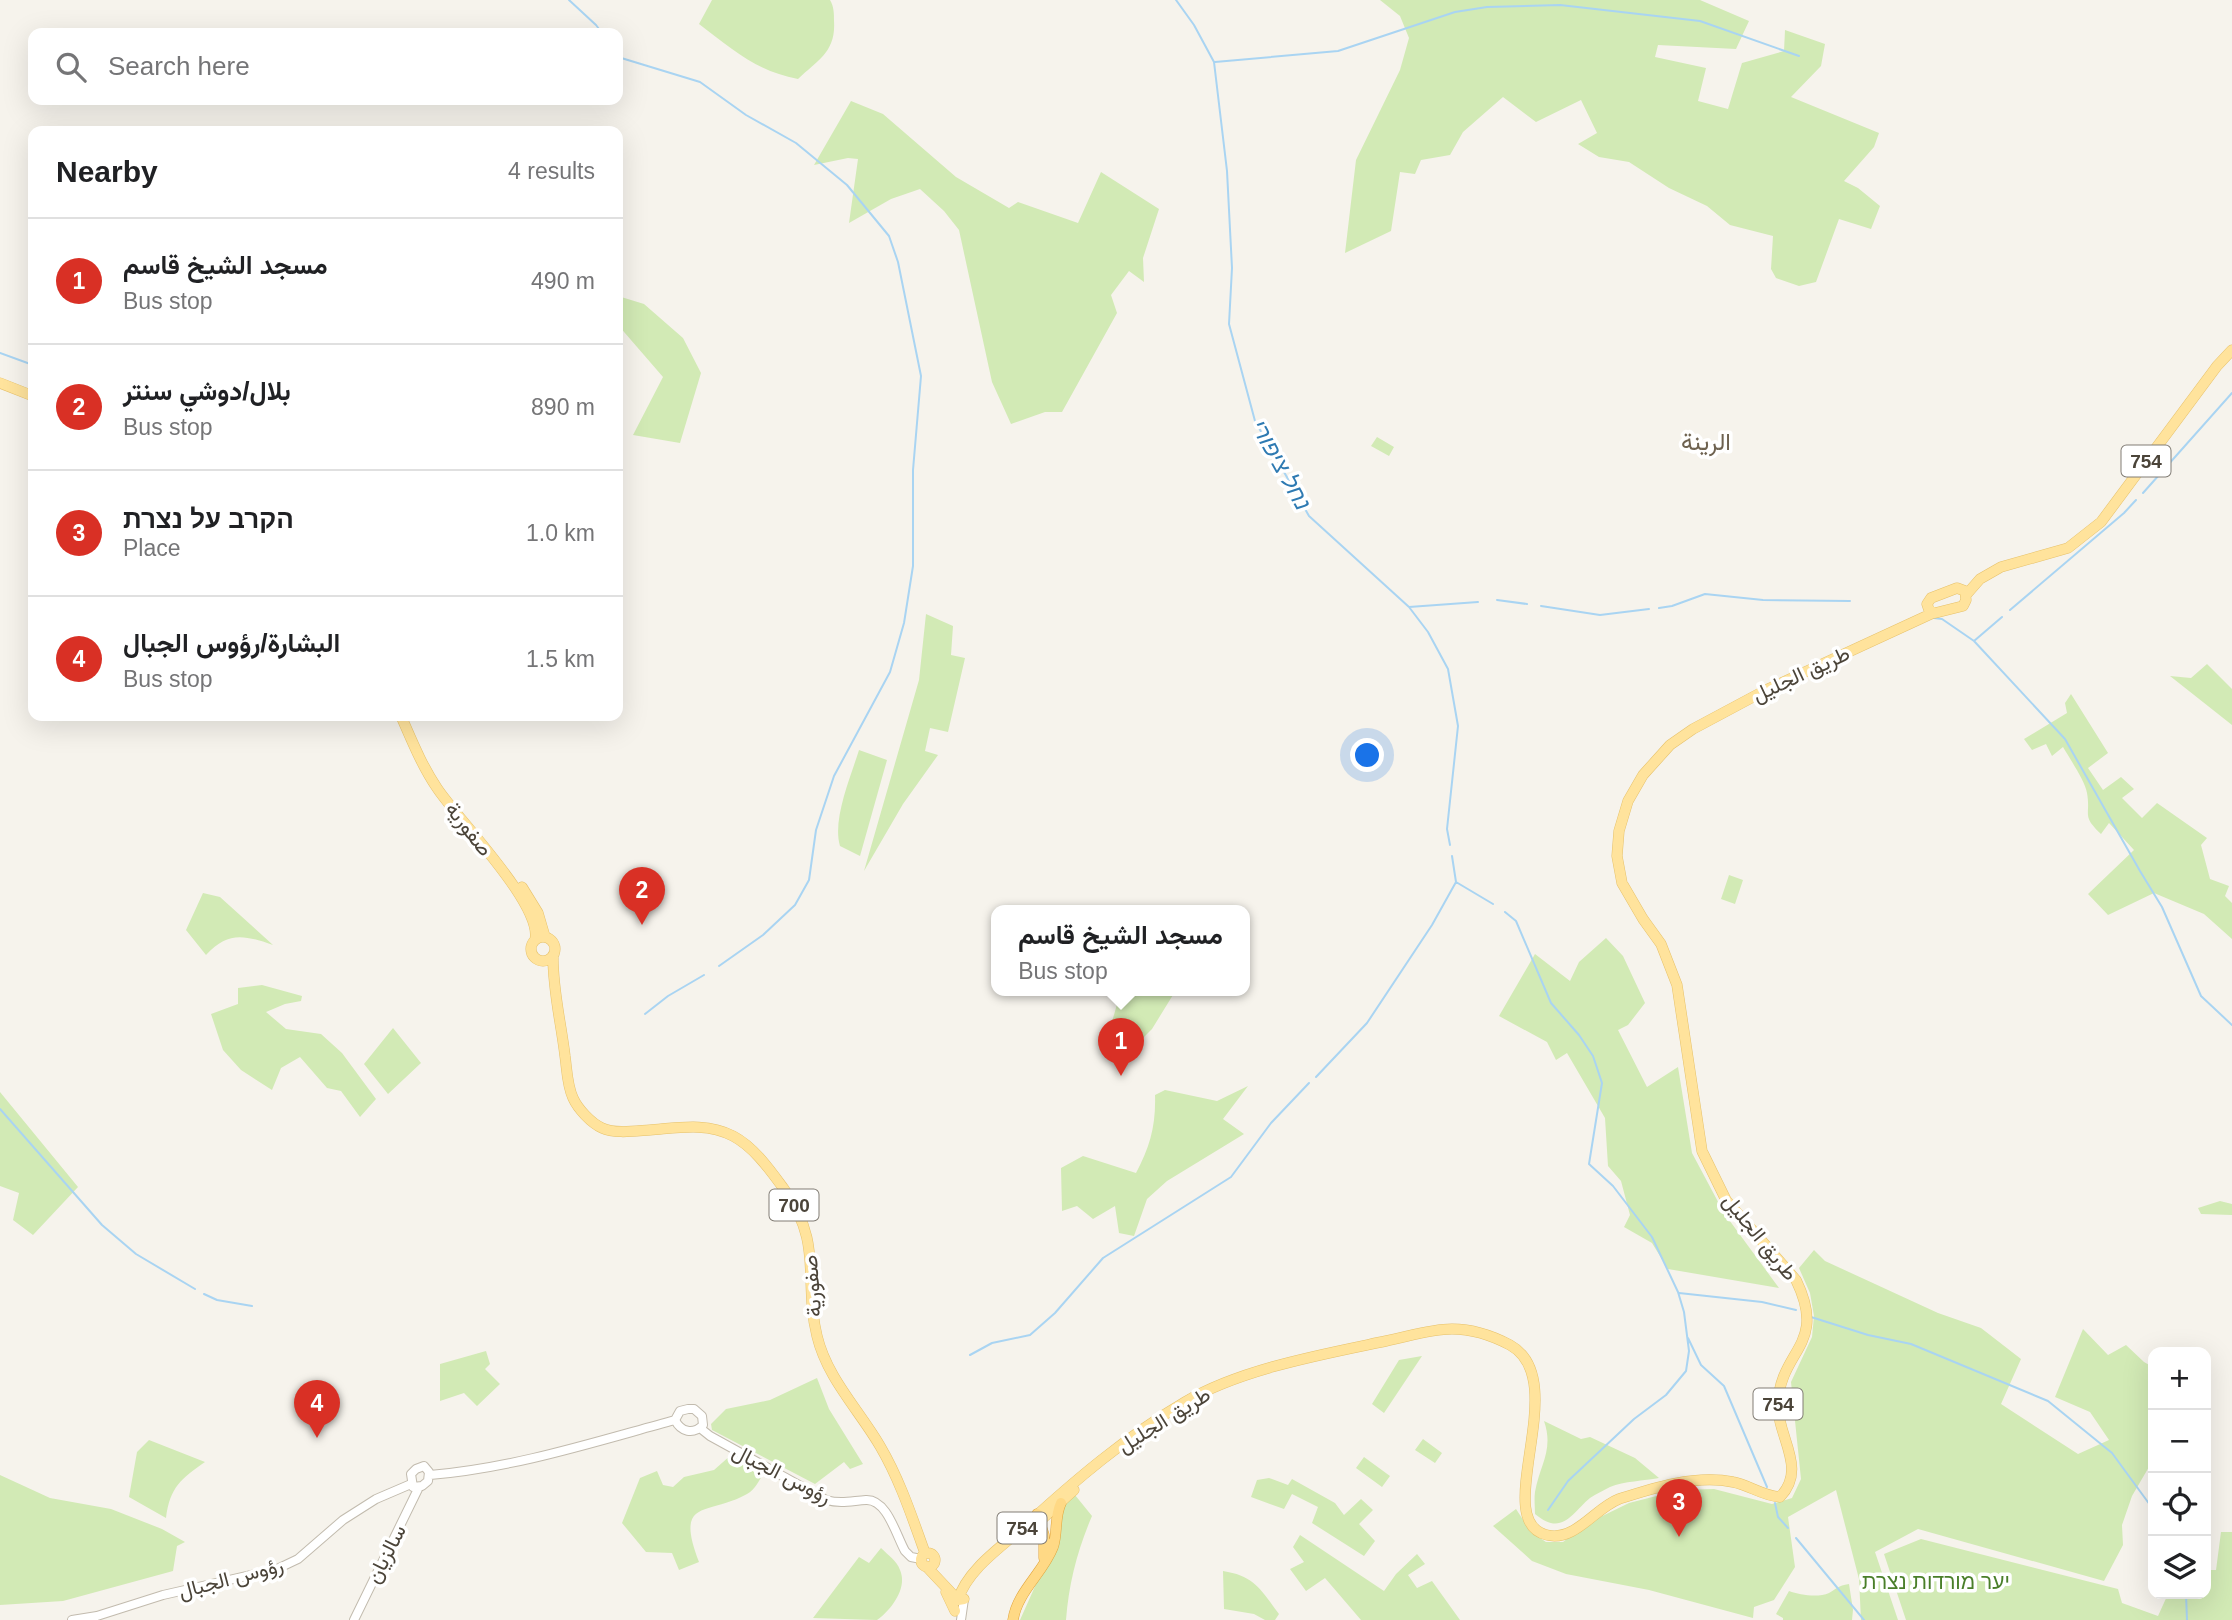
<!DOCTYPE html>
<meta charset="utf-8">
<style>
:root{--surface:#fff;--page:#f6f6f6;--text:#202124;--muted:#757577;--line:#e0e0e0;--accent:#d93025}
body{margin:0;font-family:Arial,Vazirmatn,Heebo,sans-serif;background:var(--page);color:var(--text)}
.controls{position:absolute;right:21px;bottom:21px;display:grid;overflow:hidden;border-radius:14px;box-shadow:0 7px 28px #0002}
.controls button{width:63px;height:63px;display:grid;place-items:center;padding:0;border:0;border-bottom:2px solid var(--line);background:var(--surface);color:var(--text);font:35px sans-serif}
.you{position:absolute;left:1368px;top:756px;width:24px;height:24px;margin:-18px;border:5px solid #fff;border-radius:50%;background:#1a73e8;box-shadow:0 0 0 10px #1a73e833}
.badge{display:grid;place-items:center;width:46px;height:46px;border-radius:50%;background:var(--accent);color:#fff;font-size:23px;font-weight:700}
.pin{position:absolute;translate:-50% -58px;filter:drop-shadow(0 2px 4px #0008)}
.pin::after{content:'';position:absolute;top:37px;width:24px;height:21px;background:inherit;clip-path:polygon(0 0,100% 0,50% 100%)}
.popup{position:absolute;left:991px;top:905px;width:259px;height:91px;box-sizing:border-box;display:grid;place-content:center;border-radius:14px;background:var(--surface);filter:drop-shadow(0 2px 5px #0005);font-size:23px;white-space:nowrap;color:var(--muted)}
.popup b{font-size:26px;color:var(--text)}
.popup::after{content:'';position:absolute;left:50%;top:100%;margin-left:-14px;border:14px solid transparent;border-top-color:var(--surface)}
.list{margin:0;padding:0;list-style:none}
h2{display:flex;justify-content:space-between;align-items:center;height:91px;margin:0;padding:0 28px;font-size:30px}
h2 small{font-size:23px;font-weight:400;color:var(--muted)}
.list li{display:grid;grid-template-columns:46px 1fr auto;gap:21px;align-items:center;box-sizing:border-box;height:126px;padding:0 28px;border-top:2px solid var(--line)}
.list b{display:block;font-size:26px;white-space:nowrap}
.list p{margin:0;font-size:23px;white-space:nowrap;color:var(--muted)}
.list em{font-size:23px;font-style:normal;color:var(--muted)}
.icon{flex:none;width:38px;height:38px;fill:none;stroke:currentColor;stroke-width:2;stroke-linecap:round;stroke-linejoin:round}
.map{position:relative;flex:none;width:2232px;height:1620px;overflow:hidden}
.search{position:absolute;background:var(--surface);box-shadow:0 7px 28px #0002;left:28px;top:28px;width:595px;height:77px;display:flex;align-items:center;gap:18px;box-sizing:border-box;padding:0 24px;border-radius:14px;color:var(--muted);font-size:26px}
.panel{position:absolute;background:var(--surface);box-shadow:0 7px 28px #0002;left:28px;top:126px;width:595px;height:595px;border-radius:14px}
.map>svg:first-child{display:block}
.green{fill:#d2eab5}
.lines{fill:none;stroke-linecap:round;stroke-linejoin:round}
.stream{stroke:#a9d4f2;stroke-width:2}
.tertiary-casing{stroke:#c2bbae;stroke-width:10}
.primary-casing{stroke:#e6c16a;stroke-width:11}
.trunk-casing{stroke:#e0a43c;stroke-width:11}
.tertiary{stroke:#fff;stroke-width:8}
.primary{stroke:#ffe39c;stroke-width:10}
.trunk{stroke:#ffd985;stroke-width:10}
.labels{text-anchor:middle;stroke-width:7;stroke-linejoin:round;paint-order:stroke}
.shield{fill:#fff;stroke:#817c74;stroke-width:2}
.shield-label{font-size:19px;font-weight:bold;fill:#4b4439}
.street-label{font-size:21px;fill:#4b4439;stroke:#fff}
.park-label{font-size:21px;fill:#4a7f2a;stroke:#fff}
.water-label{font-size:23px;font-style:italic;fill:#2e7ab2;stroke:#fff}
.quarter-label{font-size:24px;fill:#6e6250;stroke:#fff}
</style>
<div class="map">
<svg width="2232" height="1620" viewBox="0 0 2232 1620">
<rect width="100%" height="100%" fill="#f6f3ec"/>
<!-- green -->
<path class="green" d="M712 0H830C834 7 834 13 834 21 836 52 818 60 798 79 756 71 732 49 699 24Z
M1380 0H1700L1749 21 1736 49 1658 45 1655 57 1706 68 1698 101 1728 109 1742 63 1784 51 1785 30 1825 44 1821 66 1791 97 1879 133 1874 147 1844 181 1858 188 1880 206 1871 229 1839 219 1816 282 1799 286 1776 278 1771 269 1773 236 1730 225 1707 206 1669 188 1629 162 1599 157 1578 144 1597 133 1581 100 1536 122 1503 97 1463 132 1450 155 1421 160 1415 174 1400 172 1391 231 1345 253 1356 160 1400 70 1409 38 1400 16Z
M851 101 883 114 956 177 1009 208 1018 202 1078 223 1101 172 1159 209 1143 258 1144 282 1129 271 1111 295 1117 313 1062 412H1045L1011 424 992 382 959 230 944 211 920 189 891 199 849 223 858 159 848 158 814 165Z
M618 296 644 304 683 338 701 373 680 443 633 435 663 377 618 325Z
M1377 437 1394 447 1389 456 1371 446Z
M926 614 953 626 951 655 965 658 948 732 930 728 925 751 938 755 903 804 864 871 919 680Z
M2207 664 2232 689V725L2170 676 2191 678Z
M2071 694 2108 753 2088 768 2103 790 2121 777 2134 789 2122 798 2142 818 2157 803 2207 838 2201 845 2210 879 2229 886 2225 896 2232 903V939L2204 914 2154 893 2108 915 2088 894 2134 850 2109 823 2101 834C2081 815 2091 816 2087 793 2085 781 2070 759 2063 747L2052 756 2046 744 2032 750 2024 739 2067 713 2065 703Z
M859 750 887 760 860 856 840 846C832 820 851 776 859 750Z
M1729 875 1743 880 1735 904 1721 899Z
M203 893 220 897 273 945C244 935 228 931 206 955L186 930Z
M1606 938 1623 956 1645 1003 1628 1025 1618 1030 1647 1087 1678 1067 1692 1153 1724 1213 1779 1288 1668 1269 1652 1243 1624 1227 1630 1215 1621 1181 1608 1166 1605 1118 1567 1053 1556 1060 1547 1042 1499 1016 1535 954 1570 981 1579 962Z
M262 985 302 996 301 1001 285 1004 266 1012 286 1029 321 1034 342 1053 376 1099 360 1117 341 1091 327 1088 300 1057 281 1068 272 1090 241 1070 223 1050 211 1014 238 1004V988Z
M1121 990H1176L1152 1029 1131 1050 1113 1042 1110 1029Z
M393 1028 421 1063 388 1094 364 1064Z
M1248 1086 1223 1119 1244 1134 1167 1181 1147 1199 1134 1236 1119 1233 1115 1206 1093 1219 1077 1206 1062 1211 1061 1168 1083 1156 1136 1173C1150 1147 1156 1125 1155 1095L1165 1090 1217 1101Z
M0 1092 78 1187 33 1235 13 1220 19 1193 0 1186Z
M2220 1201 2232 1204V1215L2201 1214 2198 1208Z
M1814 1250 1825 1261 1938 1313 1981 1328 2021 1359 2001 1404 2078 1454 2109 1440 2090 1412 2055 1397 2083 1329 2108 1355 2126 1345 2144 1362 2153 1367V1460L2132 1496 2122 1525 2123 1545 2104 1581 1918 1529 1875 1552 1898 1620H1861L1859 1579 1836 1490 1788 1517 1795 1567 1774 1600 1754 1607 1753 1618 1649 1590 1566 1574 1532 1561 1493 1526 1516 1509 1531 1532 1546 1542H1563L1586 1524 1629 1503 1680 1490 1714 1489 1772 1504 1792 1498 1801 1479 1791 1382 1812 1337 1814 1316 1810 1293 1799 1268Z
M486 1351 490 1364 485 1369 500 1384 477 1406 464 1393 440 1401V1364Z
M1422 1356 1384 1413 1372 1404 1399 1360Z
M817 1378 829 1409 863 1464 850 1469 844 1462 815 1484 712 1430 711 1424 726 1409 770 1400Z
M1544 1421 1581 1439 1590 1437 1635 1458 1659 1478C1644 1481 1624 1481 1610 1487 1604 1490 1596 1494 1590 1498 1572 1513 1562 1537 1535 1514 1535 1507 1534 1499 1535 1492 1540 1464 1554 1450 1544 1421Z
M1423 1439 1442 1453 1435 1463 1415 1450Z
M149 1440 205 1462C181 1479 170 1487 166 1518L129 1497 137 1452Z
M731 1455 764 1473C759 1480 755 1490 747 1494 708 1516 674 1497 699 1562L679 1570 672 1553 646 1552 622 1523 640 1478 657 1471 663 1485 673 1487 684 1477 714 1470Z
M1364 1457 1390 1476 1382 1487 1356 1468Z
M0 1475 50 1498 111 1509 162 1529 185 1542 177 1546 173 1571 63 1601 0 1605Z
M1269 1478 1288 1485 1292 1479 1335 1503 1344 1515 1361 1499 1373 1510 1359 1524 1375 1541 1364 1556 1312 1523 1318 1507 1292 1494 1284 1509 1251 1497 1257 1480Z
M1075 1495 1092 1516C1077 1551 1069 1583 1066 1620H1020L1045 1564 1060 1510Z
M2221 1532H2232V1620H1906L1884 1554 1921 1539 2118 1589 2122 1603 2158 1616 2168 1594H2206V1570H2216Z
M1300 1535 1384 1591 1396 1574 1417 1554 1425 1564 1408 1575 1417 1588 1432 1581 1460 1620H1361L1325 1578 1306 1591 1290 1569 1304 1562 1293 1547Z
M881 1548C888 1555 897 1561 900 1570 908 1588 891 1610 877 1620L813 1618 859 1557 869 1563Z
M1223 1571C1255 1576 1261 1590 1279 1614L1275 1620H1265L1254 1614 1224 1609Z
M1849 1584 1853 1610 1852 1620H1783V1618L1776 1614 1789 1591C1800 1595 1818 1598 1829 1593 1838 1588 1837 1586 1849 1584Z"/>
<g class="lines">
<!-- stream -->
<path class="stream" d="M569 0 596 25 602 33
M1176 0 1194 25 1214 62 1227 171 1232 268 1229 324 1255 421 1309 516 1409 607 1428 632 1448 669 1458 726 1447 829 1450 845
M618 57 700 82 746 115 796 143 847 185 889 236 898 262 921 376 913 470V566L904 623 890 672 834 776 816 830 809 880 795 905 763 935 719 966
M1215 62 1338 51 1455 12 1487 7 1560 5 1700 21 1799 56
M0 353 33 365
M2143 493 2232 393
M1497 600 1527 604
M1541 606 1600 615 1649 609
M1409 607 1478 602
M1659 608 1672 606 1705 594 1763 600 1850 601
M2010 610 2124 513 2136 500
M1934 618 1942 619 1974 641 2065 739 2140 871 2162 907 2201 996 2232 1025
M1974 641 2002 617
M1456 882 1493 904
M1505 912 1516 921 1551 1003 1579 1035 1593 1056 1602 1083 1589 1164 1613 1186 1652 1237 1678 1292 1684 1312 1689 1351 1686 1371 1666 1395 1634 1419 1568 1481 1548 1510
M645 1014 668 996 704 975
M1316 1077 1367 1023 1432 925 1456 882 1452 856
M0 1109 102 1225 136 1254 195 1289
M1679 1293 1762 1302 1796 1310
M204 1294 217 1300 252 1306
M1811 1317 1868 1335 1911 1344 2048 1401 2112 1453 2153 1509
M1688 1338 1701 1365 1724 1386 1767 1487
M970 1355 992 1343 1030 1335 1055 1313 1103 1258 1231 1177 1271 1123 1309 1083
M1775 1503 1778 1517 1788 1528
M1796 1538 1864 1620
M2186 1594 2187 1620"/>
<defs>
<path id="tertiary" d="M688 1409H694L702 1416 703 1425C693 1435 681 1432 675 1420L680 1411Z
M700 1428 710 1436 826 1500C841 1504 851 1501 866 1500 887 1499 896 1535 905 1551L911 1557 921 1559
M424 1466 429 1472 428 1481 422 1486 413 1487 411 1474 416 1469Z
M430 1475C514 1468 594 1442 675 1420
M72 1620 97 1616 163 1595 277 1569 298 1559 343 1520 376 1499 411 1484
M354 1620 419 1487
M961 1620 964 1599"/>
<path id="primary" d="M0 383 33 396
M1957 588 1965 591 1966 600 1963 606 1935 613 1929 610 1927 604 1931 598Z
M1966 595 1980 579 2001 567 2068 548 2101 522 2217 366 2232 350
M401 716C412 741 422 766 437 788 458 820 543 905 535 940
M522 887 538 913 545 937
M531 949a12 12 0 1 1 24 0a12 12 0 1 1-24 0Z
M553 957C553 992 561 1022 565 1056 567 1070 567 1085 573 1098 578 1109 591 1123 602 1128 615 1134 635 1131 650 1130 677 1128 707 1122 733 1136 754 1147 770 1170 784 1189 824 1245 803 1279 817 1336 827 1378 859 1410 880 1446 900 1480 912 1517 925 1553
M1021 1538 1074 1490
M921 1560a7 7 0 1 1 14 0a7 7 0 1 1-14 0Z
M926 1566 958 1600 964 1599
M946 1592 955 1611
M958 1600C967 1570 1001 1547 1024 1527 1074 1481 1127 1436 1185 1402 1240 1369 1324 1354 1386 1341 1407 1337 1430 1329 1452 1329 1471 1329 1493 1336 1510 1345 1574 1380 1488 1522 1547 1535 1575 1542 1595 1508 1619 1499 1653 1488 1696 1474 1733 1482 1749 1485 1763 1496 1780 1497 1808 1468 1777 1437 1778 1404 1780 1349 1828 1346 1796 1280L1726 1200 1702 1151 1677 985 1661 944 1643 919 1622 883 1617 856 1619 831 1628 801 1643 775 1670 745 1693 729 1766 690 1933 613"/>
<path id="trunk" d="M1037 1514 1044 1535V1558
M1023 1537 1039 1534 1045 1541
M1013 1620C1017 1592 1043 1573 1053 1547 1058 1533 1054 1518 1061 1503"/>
</defs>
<!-- tertiary casing -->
<use href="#tertiary" class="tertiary-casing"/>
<!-- primary casing -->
<use href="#primary" class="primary-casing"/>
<!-- trunk casing -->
<use href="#trunk" class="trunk-casing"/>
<!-- tertiary -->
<use href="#tertiary" class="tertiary"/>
<!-- primary -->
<use href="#primary" class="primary"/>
<!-- trunk -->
<use href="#trunk" class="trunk"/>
</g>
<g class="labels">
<!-- shield labels -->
<g class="shield">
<rect x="2121.5" y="445.5" width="49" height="31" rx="5"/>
<rect x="769.5" y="1189.5" width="49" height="31" rx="5"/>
<rect x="1753.5" y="1388.5" width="49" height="31" rx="5"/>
<rect x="997.5" y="1512.5" width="49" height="31" rx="5"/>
</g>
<g class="shield-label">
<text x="2146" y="468">754</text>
<text x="794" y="1212">700</text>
<text x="1778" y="1411">754</text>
<text x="1022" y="1535">754</text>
</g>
<!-- street labels -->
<g class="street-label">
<text transform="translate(1801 674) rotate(-25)" y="7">طريق الجليل</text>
<text transform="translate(469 829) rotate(52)" y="7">صفورية</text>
<text transform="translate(1760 1237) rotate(51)" y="7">طريق الجليل</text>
<text transform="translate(812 1286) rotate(-94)" y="7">صفورية</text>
<text transform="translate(1164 1420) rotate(-32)" y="7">طريق الجليل</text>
<text transform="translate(782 1474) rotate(27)" y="7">رؤوس الجبال</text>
<text transform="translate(386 1554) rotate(-63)" y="7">سالزيان</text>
<text transform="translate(231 1578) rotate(-15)" y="7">رؤوس الجبال</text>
</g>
<!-- park labels -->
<g class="park-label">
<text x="1936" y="1589">יער מורדות נצרת</text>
</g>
<!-- water labels -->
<g class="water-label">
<text transform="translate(1281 465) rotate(61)" y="8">נחל ציפורי</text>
</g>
<!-- quarter labels -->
<g class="quarter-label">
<text x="1706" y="450">الرينة</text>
</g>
</g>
</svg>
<div class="controls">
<button>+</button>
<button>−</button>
<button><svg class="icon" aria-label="locate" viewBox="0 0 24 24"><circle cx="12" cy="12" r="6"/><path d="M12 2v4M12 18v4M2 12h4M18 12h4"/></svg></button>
<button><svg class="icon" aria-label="layers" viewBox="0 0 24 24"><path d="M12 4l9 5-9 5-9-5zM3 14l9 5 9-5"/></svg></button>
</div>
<div class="you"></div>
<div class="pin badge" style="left:1121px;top:1076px">1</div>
<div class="popup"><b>مسجد الشيخ قاسم</b>Bus stop</div>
<div class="pin badge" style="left:642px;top:925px">2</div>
<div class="pin badge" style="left:1679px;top:1537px">3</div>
<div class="pin badge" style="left:317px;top:1438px">4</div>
<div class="search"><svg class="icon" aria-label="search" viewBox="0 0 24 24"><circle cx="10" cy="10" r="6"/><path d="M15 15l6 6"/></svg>Search here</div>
<section class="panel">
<h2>Nearby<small>4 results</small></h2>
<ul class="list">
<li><span class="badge">1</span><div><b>مسجد الشيخ قاسم</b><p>Bus stop</p></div><em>490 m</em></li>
<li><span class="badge">2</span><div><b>بلال/دوشي سنتر</b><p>Bus stop</p></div><em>890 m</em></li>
<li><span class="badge">3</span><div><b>הקרב על נצרת</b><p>Place</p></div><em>1.0 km</em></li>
<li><span class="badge">4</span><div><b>البشارة/رؤوس الجبال</b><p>Bus stop</p></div><em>1.5 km</em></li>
</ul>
</section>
</div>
